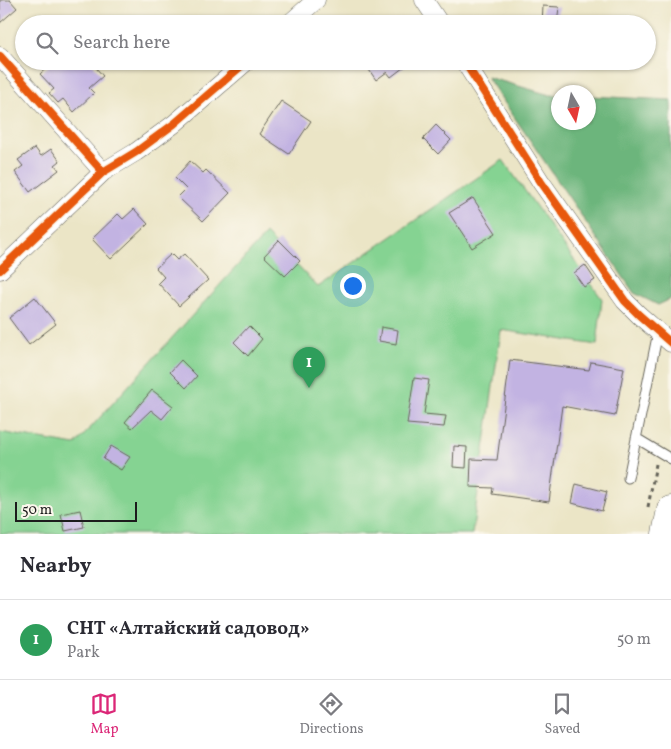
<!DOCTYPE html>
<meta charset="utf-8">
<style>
:root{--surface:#fff;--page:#f2f2f3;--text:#2b2b33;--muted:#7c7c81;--line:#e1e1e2;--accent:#db2777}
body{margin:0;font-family:Vollkorn,serif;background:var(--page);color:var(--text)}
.compass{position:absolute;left:551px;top:85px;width:45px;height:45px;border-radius:50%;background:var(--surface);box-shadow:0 1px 4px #0004;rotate:171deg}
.scale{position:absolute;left:15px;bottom:12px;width:122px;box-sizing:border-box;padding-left:5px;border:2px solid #1c1c1c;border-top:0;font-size:14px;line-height:18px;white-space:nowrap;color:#1c1c1c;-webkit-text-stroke:4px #fbf7ec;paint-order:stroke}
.you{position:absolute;left:352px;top:285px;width:18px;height:18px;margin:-12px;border:4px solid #fff;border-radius:50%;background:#1a73e8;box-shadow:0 0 0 8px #1a73e833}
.badge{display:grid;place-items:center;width:32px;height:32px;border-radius:50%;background:var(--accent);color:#fff;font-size:16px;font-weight:700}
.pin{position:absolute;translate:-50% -41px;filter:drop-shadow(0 1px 2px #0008)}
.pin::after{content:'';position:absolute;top:26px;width:18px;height:15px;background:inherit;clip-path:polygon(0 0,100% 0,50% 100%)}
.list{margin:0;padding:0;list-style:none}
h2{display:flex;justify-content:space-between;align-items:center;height:65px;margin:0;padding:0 20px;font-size:21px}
h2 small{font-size:16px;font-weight:400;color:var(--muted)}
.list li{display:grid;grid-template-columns:32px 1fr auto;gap:15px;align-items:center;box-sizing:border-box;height:80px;padding:0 20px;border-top:1px solid var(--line)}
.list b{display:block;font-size:19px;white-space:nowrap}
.list p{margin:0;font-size:16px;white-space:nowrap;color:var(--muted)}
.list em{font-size:16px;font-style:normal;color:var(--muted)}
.icon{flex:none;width:28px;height:28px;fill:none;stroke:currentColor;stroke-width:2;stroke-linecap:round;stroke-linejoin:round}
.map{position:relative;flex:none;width:671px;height:534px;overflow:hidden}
.search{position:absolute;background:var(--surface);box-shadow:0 1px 4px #0004;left:15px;right:15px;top:15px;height:55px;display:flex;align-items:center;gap:12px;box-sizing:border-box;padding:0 18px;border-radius:28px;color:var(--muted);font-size:19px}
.sheet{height:145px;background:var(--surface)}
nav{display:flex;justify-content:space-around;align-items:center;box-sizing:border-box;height:70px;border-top:1px solid var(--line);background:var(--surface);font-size:14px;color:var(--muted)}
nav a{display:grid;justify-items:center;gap:2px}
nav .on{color:var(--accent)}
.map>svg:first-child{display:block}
.green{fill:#85d392;stroke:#507857}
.forest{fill:#6cb57c;stroke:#44684c}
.building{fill:#c2b3e2}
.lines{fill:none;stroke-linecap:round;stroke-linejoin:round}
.service-casing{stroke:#646258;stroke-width:11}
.minor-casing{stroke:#646258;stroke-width:19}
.trunk-casing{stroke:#646258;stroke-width:29}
.path{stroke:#646258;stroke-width:3;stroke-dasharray:4 4;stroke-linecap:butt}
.service{stroke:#fff;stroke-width:9}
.minor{stroke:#fff;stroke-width:18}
.trunk{stroke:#fff;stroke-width:28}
.cycleway-casing{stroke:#fbf7ec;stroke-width:11}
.cycleway{stroke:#e8590c;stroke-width:8}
</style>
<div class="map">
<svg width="671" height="534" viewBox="0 0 671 534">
<rect width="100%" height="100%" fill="#fbf7ec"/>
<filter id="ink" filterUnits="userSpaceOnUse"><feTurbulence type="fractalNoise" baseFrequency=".02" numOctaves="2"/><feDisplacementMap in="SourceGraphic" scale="10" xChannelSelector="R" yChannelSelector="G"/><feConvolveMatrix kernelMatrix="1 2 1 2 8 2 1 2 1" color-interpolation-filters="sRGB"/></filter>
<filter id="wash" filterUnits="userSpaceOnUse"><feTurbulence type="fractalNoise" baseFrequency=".0096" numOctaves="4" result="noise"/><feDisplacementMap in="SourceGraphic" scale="20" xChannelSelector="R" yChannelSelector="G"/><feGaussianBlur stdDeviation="1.12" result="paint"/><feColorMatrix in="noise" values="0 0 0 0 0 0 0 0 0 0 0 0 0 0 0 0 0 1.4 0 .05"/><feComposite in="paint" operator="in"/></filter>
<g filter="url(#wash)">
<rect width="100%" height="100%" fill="#ebe5c6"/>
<!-- green -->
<path class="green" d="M503 160 602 299 597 345 501 330 472 534H0V432L75 445 266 234 318 287Z"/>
<!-- forest -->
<path class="forest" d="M487 77 550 95H558V122H588L589 96 671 100V299L658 305 634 293Z"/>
<g id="blocks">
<!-- building -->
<path class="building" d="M0 0H10L17 8 0 23Z
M543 6 559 7 557 24H542Z
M54 61H90L103 76 89 88 94 93 74 112 63 99 58 103 49 93 54 89 40 74Z
M363 61H412L391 77 387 72 376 80Z
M281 101 311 121 289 154 259 134Z
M436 125 451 140 438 154 423 139Z
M35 148 41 156 51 149 60 161 55 165 59 170 30 192 15 172 23 166 18 160Z
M190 161 203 173 206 170 230 193 203 221 178 197 186 189 175 178Z
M473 198 496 233 472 248 449 213Z
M134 209 148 224 111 259 92 239 118 214 123 219Z
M279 240 300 261 285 276 264 256Z
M171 254 177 260 184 254 208 280 179 306 158 283 164 277 156 268Z
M585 265 595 280 584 287 574 273Z
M35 297 56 324 29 345 9 318Z
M249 326 262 339 248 356 234 342Z
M381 327 398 330 396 344 379 341Z
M181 360 197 376 186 388 170 372Z
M510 360 589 370 591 362 624 368 615 416 562 406 549 502 492 494 493 488 470 487 471 459 497 460Z
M414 378 429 380 424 414 446 416 444 427 407 424Z
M152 390 173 406 162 419 151 410 132 428 125 422Z
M111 446 130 457 121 470 103 459Z
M454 446 467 447 466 468 453 467Z
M576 484 607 492 602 511 572 503Z
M80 510 84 527 65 531 61 514Z"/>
</g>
</g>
<g filter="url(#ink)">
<use href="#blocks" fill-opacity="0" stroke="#646258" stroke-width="1"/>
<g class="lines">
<defs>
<path id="service" d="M636 438 671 459
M628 478 658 332"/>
<path id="minor" d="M424 0 440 24
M289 24 316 0
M0 56 103 172
M464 61 541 182 625 301 639 315 671 343
M0 270 103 172 136 152 174 124 247 61"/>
<path id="trunk" d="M666 534 671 510"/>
</defs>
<!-- service casing -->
<use href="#service" class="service-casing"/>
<!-- minor casing -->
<use href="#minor" class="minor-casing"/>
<!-- trunk casing -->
<use href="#trunk" class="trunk-casing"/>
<!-- path -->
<path class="path" d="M648 507 656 464"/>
<!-- service -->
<use href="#service" class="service"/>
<!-- minor -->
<use href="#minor" class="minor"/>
<!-- trunk -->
<use href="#trunk" class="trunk"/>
<defs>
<path id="cycleway" d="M0 56 103 172
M464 61 541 182 625 301 639 315 671 343
M0 270 103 172 136 152 174 124 247 61"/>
</defs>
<!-- cycleway casing -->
<use href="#cycleway" class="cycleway-casing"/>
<!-- cycleway -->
<use href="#cycleway" class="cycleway"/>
</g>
</g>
</svg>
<svg class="compass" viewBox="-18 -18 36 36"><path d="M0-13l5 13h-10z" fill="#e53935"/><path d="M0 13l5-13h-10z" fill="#7c7c81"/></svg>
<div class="scale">50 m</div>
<div class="you"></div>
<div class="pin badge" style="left:309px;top:388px;background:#2e9e5b">1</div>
<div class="search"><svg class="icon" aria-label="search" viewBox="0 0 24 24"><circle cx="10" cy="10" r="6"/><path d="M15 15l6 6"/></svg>Search here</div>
</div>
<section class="sheet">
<h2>Nearby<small></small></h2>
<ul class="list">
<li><span class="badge" style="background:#2e9e5b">1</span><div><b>СНТ «Алтайский садовод»</b><p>Park</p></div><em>50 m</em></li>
</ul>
</section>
<nav>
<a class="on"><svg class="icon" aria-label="map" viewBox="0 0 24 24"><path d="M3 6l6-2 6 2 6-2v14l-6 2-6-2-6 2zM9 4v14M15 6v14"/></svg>Map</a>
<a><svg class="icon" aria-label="directions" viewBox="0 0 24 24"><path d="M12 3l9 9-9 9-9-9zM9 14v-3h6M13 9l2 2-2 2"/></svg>Directions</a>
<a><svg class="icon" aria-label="saved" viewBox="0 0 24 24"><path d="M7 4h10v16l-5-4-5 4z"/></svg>Saved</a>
</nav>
